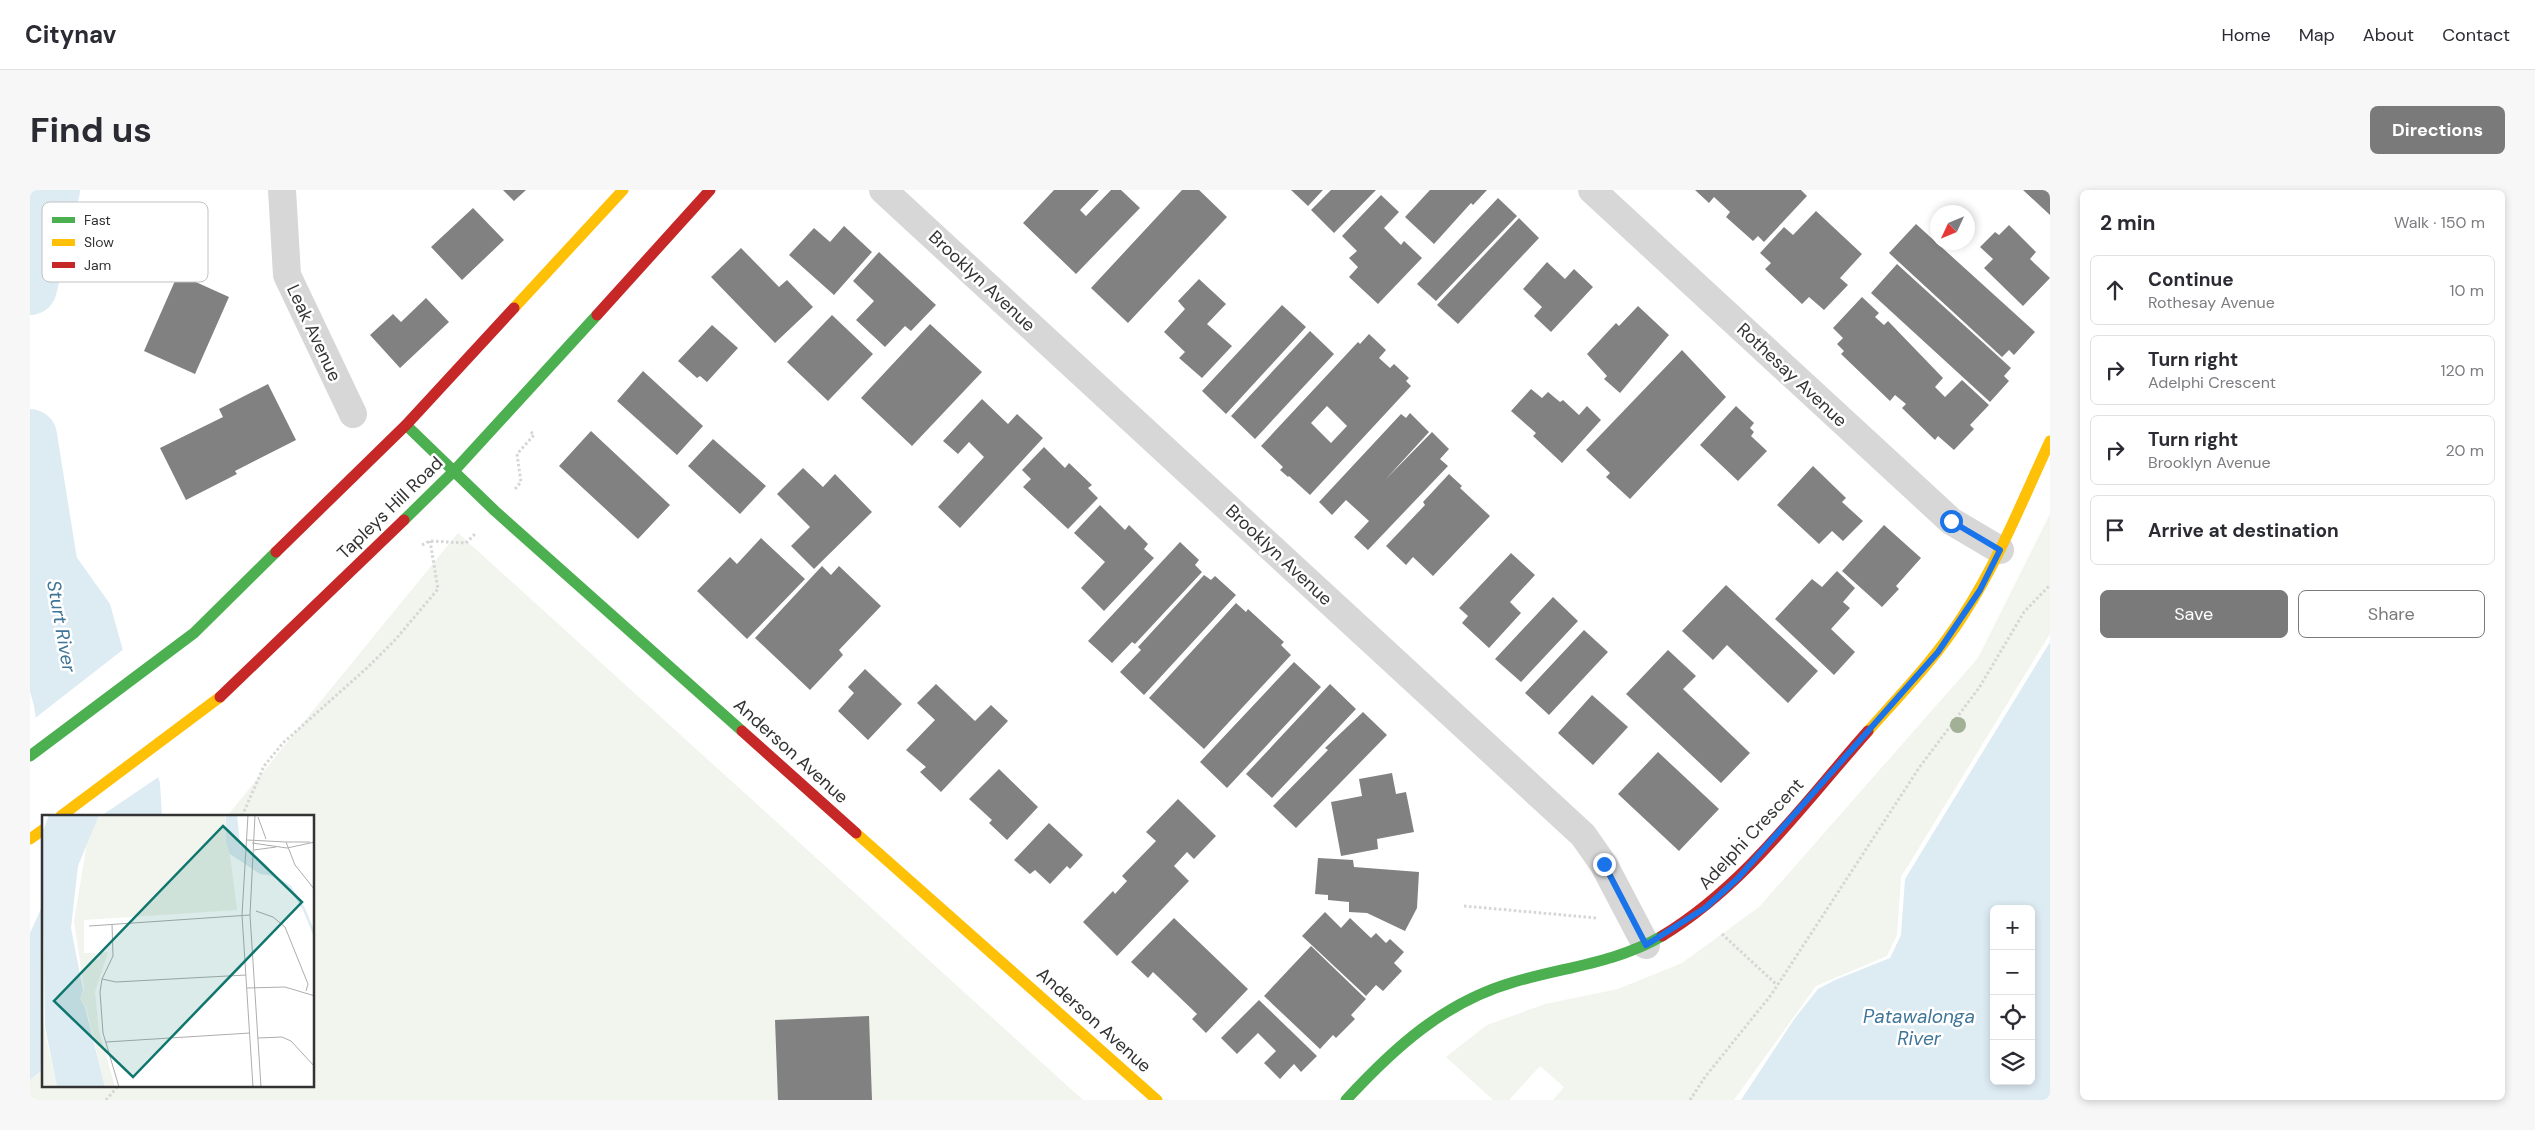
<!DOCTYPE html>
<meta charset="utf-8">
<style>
:root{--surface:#fff;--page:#f7f7f7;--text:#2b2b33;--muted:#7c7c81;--line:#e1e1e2;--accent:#7a7a7a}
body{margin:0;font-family:"DM Sans",sans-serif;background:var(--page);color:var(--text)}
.controls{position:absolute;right:15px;bottom:15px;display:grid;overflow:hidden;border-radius:8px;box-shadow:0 2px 8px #0003}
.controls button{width:45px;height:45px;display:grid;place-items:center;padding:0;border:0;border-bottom:1px solid var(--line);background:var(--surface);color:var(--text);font:25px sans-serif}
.compass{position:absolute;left:1900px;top:15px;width:45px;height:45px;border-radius:50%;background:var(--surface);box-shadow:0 2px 8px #0003;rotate:226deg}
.stop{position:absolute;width:15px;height:15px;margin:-11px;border:4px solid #1a73e8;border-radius:50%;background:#fff}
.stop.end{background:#1a73e8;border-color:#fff;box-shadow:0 1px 5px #0008}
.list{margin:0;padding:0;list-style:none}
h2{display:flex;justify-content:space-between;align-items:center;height:65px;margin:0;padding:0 20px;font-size:21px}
h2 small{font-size:16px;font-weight:400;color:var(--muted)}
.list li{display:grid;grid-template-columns:32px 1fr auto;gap:15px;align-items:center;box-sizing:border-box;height:70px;margin:0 10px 10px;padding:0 10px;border:1px solid var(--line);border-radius:8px}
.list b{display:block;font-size:19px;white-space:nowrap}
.list p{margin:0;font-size:16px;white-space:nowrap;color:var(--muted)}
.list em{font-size:16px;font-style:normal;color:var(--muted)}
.actions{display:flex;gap:10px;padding:15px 20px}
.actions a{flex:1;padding:11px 0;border:1px solid var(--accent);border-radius:8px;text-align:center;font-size:18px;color:var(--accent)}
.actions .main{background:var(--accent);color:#fff}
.icon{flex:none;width:28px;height:28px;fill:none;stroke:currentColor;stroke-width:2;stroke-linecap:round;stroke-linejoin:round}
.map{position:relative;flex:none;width:2020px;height:910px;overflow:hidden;border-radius:8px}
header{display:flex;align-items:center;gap:30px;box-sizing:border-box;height:70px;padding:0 25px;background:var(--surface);border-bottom:1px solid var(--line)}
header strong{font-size:24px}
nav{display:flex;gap:28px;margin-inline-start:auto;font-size:18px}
.intro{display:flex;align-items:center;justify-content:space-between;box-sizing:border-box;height:120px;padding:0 30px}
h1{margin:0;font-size:35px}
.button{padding:12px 22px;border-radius:8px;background:var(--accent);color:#fff;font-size:18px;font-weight:700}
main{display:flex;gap:30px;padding:0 30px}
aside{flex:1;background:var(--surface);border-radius:8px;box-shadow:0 2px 8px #0003}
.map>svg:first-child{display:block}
.green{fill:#f1f5ed}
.water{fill:#ddebf3;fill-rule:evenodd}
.pier{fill:#fff}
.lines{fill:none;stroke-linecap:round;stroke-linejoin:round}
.river{stroke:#ddebf3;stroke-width:54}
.building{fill:#818181;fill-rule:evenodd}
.path{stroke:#d6d6d6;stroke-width:3;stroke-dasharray:2.5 2.5;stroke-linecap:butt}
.street{stroke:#d7d7d7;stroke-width:28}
.fast{stroke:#4caf50;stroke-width:11}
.slow{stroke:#ffc107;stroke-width:11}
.jam{stroke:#c62828;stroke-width:11}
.tree{fill:#a2b095}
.route{stroke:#1a73e8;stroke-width:6}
.labels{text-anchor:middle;stroke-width:5;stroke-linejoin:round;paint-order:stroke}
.street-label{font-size:18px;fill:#333;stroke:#fff}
.water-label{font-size:19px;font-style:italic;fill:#3f7597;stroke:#fff}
.inset-river{fill:none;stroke:#ddebf3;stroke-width:2.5}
.inset-road{fill:none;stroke:#adadad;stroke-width:1}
.view{fill:#0f766e;fill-opacity:0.15;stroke:#0f766e;stroke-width:2.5}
.inset-edge{fill:none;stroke:#333;stroke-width:2.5}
.key{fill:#fff;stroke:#c2c2c2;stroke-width:1}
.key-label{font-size:14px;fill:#333}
</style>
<header>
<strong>Citynav</strong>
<nav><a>Home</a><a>Map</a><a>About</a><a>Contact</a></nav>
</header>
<div class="intro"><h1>Find us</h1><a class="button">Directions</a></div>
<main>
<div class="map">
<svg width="2020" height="910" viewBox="0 0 2020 910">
<rect width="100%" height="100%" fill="#fff"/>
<!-- green -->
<path class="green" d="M2020 324V444L1871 687 1867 745 1857 766 1786 796 1704 910H1523L1534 897 1510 876 1479 910H1463L1416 867 1457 835 1515 814 1588 799 1652 773 1729 717 1948 468Z
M428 343 1053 910H0V867L14 850V896H284V626H197Z"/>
<!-- water -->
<path class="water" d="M11 317 80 414 130 593 132 626H20L4 516 0 501V353Z
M2020 452V910H1711L1765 828 1788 799 1805 790 1860 768 1871 745 1875 689ZM1964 719H2001V891H1964Z
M14 712V878L0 890V743Z"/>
<!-- pier -->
<path class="pier" d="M95 458 130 586 71 626H17L4 529Z"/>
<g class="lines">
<!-- river -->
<path class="river" d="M0 98 23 0
M0 246 23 390"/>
</g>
<!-- building -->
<path class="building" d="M473 0H496L484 11Z
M1024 0H1069L1050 20 1056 26 1081 0H1091L1110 18 1046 84 993 33Z
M1152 0H1169L1197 27 1098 133 1061 98Z
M1261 0H1293L1278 16Z
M1301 0H1346L1304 43 1281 20Z
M1400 0H1457L1443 15 1441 13 1404 54 1375 27Z
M1665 0H1771L1777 6 1734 52 1728 46 1723 51 1696 27 1700 22 1684 7 1679 13Z
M1993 0H2020V25Z
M1351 5 1369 22 1354 38 1371 55 1374 51 1392 68 1348 114 1319 87 1328 77 1319 68 1327 61 1312 46Z
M1468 8 1487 26 1406 111 1387 94Z
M443 18 474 50 432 90 401 57Z
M1786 21 1832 64 1810 88 1818 95 1794 120 1779 107 1772 114 1735 79 1741 73 1730 63 1754 37 1763 45Z
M1489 28 1509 48 1428 134 1407 115Z
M1886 34 2005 142 1984 165 1979 160 1972 167 1859 63Z
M1979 35 2006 62 2000 69 2020 88 1993 116 1954 78 1963 69 1950 57 1965 42 1969 45Z
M814 36 842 62 804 105 759 65 784 38 800 52Z
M711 58 749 97 757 90 783 117 745 153 681 87Z
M849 62 906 115 881 141 875 136 855 157 826 130 844 111 823 91Z
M1517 72 1535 89 1544 79 1563 97 1521 142 1504 126 1512 117 1493 99Z
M1867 74 1981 178 1974 186 1979 191 1960 212 1841 103Z
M148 84 199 107 165 184 114 161Z
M1169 89 1196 114 1177 134 1202 156 1172 188 1149 168 1155 162 1134 142 1155 119 1148 111Z
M1832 107 1849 123 1845 127 1854 135 1858 131 1913 188 1905 197 1915 207 1932 190 1959 215 1940 235 1944 239 1924 260 1908 246 1905 250 1872 218 1876 214 1865 205 1860 211 1811 164 1814 161 1807 154 1813 148 1803 138Z
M396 108 419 132 370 178 340 145 363 124 371 132Z
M1252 115 1276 137 1196 224 1172 201Z
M1608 116 1639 145 1590 203 1574 189 1577 186 1557 164 1586 133 1589 136Z
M802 125 843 164 798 211 757 172Z
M900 134 952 182 882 256 831 208Z
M682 135 708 158 677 192 670 186 667 188 648 171Z
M1280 141 1304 164 1225 249 1201 226Z
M1339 144 1356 160 1349 168 1360 178 1364 174 1379 188 1376 191 1381 196 1280 305 1259 286 1258 287 1250 280 1253 277 1231 256 1328 152 1330 154ZM1297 216 1317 236 1301 253 1281 233Z
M1652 160 1696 207 1600 309 1576 287 1580 283 1556 260Z
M613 181 673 236 647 265 587 211Z
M238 194 266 250 205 281 207 284 156 310 130 258 193 227 189 219Z
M1501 199 1512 208 1518 202 1530 212 1533 210 1549 225 1557 216 1571 230 1532 273 1503 246 1506 243 1481 221Z
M952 209 978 234 987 224 1013 248 930 338 908 317 954 267 939 252 928 264 913 251Z
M1706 216 1724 233 1720 238 1724 242 1721 246 1737 261 1708 291 1670 255Z
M1380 223 1399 242 1355 290 1402 242 1419 259 1410 269 1418 276 1338 360 1324 347 1339 331 1316 310 1302 325 1289 312 1371 224 1376 228Z
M561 241 640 315 608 349 529 276Z
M683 249 736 296 710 324 658 276Z
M1014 257 1035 278 1039 273 1062 295 1058 298 1068 308 1038 339 993 297 1001 289 992 280Z
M1783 276 1816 308 1812 312 1833 331 1813 351 1802 341 1789 354 1747 315Z
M773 278 793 297 805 284 842 322 784 379 761 356 780 337 747 304Z
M1419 284 1432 296 1430 298 1460 326 1403 386 1383 367 1376 375 1356 356 1395 315 1393 312Z
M1070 315 1095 340 1099 335 1118 354 1114 359 1124 368 1074 421 1051 398 1075 372 1044 343Z
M1854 335 1891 368 1866 396 1869 399 1852 417 1812 381Z
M731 348 775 389 717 449 667 401 700 367 707 374Z
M1150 352 1169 370 1165 375 1172 382 1105 454 1102 452 1082 473 1058 451Z
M1481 363 1505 385 1480 412 1491 423 1459 458 1432 433 1438 426 1429 418Z
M792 376 801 385 809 376 851 416 809 460 813 465 780 500 725 448Z
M1807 381 1825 398 1813 412 1820 418 1801 439 1825 462 1804 485 1745 429 1782 389 1792 397Z
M1174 385 1181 390 1185 386 1206 405 1114 505 1090 482 1111 460 1108 457Z
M1696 395 1788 481 1758 513 1697 455 1683 470 1652 441Z
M1523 407 1548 431 1491 492 1465 469Z
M1206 413 1216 422 1218 419 1254 452 1251 455 1261 465 1174 559 1119 508Z
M1554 440 1578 462 1519 525 1495 503Z
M1638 460 1666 486 1653 499 1720 563 1691 593 1596 504Z
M1264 472 1291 497 1197 598 1170 572Z
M835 479 872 514 838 550 808 521 824 503 818 497Z
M906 494 945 531 961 515 978 531 911 602 890 582 896 577 876 560 905 530 887 513Z
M1300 494 1326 519 1242 608 1216 584Z
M1562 505 1598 537 1563 575 1528 543Z
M1333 522 1357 545 1266 638 1243 616 1298 560 1295 558Z
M1628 562 1689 619 1649 661 1588 604Z
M969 579 1008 617 977 650 959 633 962 630 939 609Z
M1362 583 1366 604 1376 602 1384 642 1347 649 1348 659 1311 666 1301 612 1332 606 1329 589Z
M1148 609 1186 646 1164 669 1157 662 1144 676 1159 691 1087 766 1053 732 1083 701 1085 704 1097 691 1092 686 1126 651 1116 642Z
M1019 633 1053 665 1040 679 1037 676 1020 694 1005 680 1000 684 984 670Z
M1288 668 1323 670 1324 677 1389 682 1387 718 1375 741 1337 723 1319 722V712L1298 710V705L1285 704Z
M1295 722 1311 738 1320 728 1341 748 1346 743 1356 753 1360 749 1374 762 1364 773 1372 781 1353 801 1346 795 1336 806 1272 746Z
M1144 728 1218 799 1176 843 1162 829 1167 824 1123 782 1118 788 1101 772Z
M1281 756 1336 809 1321 825 1325 829 1306 848 1303 845 1290 859 1234 806Z
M1229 810 1287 866 1271 882 1264 874 1250 889 1234 873 1246 861 1228 843 1207 864 1191 848Z
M839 826 842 910H748L745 830Z"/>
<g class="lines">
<!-- path -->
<path class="path" d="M485 299 491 292 487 264 504 245 500 241
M392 355 400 351 436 353 446 343
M212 626 234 576 253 553 338 477 366 449 408 399 400 351
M1434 716 1567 728
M1692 744 1747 795
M76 910 88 896
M1660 910 1675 887 1741 805 1889 578 1949 498 1994 422 2020 395"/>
<!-- street -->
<path class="street" d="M252 0 257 85 323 224
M853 0 1553 645 1574 675 1616 755
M1562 0 1921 331 1970 360"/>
<!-- fast -->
<path class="fast" d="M376 235 465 321 712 541
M374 330 424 281 567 125
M0 566 164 443 246 362
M1316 910C1364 858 1414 812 1484 792 1534 777 1586 773 1632 746"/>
<!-- slow -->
<path class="slow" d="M484 118 593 0
M1838 541C1871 504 1907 467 1934 424 1969 370 1993 309 2020 251
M31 626 190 507
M826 643 1127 910
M0 649 14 639"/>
<!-- jam -->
<path class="jam" d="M567 125 680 0
M246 362 376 235 484 118
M190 507 374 330
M712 541 826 643
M1632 746C1715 696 1774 613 1838 541"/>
</g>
<!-- trees -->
<circle class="tree" cx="1928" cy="535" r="8"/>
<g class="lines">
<!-- route -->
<path class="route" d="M1574 674 1616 755 1675 718 1708 688 1908 462 1950 400 1970 360 1921 331"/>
</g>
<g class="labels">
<!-- street labels -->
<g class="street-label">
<text transform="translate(952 91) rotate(43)" y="6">Brooklyn Avenue</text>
<text transform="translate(284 143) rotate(65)" y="6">Leak Avenue</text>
<text transform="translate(1762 185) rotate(43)" y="6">Rothesay Avenue</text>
<text transform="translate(360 318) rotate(-44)" y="6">Tapleys Hill Road</text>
<text transform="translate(1249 365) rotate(43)" y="6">Brooklyn Avenue</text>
<text transform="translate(761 561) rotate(42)" y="6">Anderson Avenue</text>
<text transform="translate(1721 644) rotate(-47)" y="6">Adelphi Crescent</text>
<text transform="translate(1064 830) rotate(42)" y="6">Anderson Avenue</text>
</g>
<!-- water labels -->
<g class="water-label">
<text transform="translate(32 436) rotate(80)" y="7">Sturt River</text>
<text x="1889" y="833">Patawalonga<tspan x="1889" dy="22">River</tspan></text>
</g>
</g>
<!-- overview -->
<g transform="translate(12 625)">
<rect width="272" height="272" fill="#fff"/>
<path d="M56 0H183L195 95 42 105V138H53L54 145 58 144 57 138 66 137 53 177 57 216 73 272H63L44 192 38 184 42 174 32 106 46 22ZM0 195 2 212 15 272 0 270Z" fill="#f1f5ed"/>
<path d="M7 0H57L36 51 29 113 41 175 38 184 43 192 63 272H15L3 212 0 18ZM184 0H195L198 30 225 50 232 61 218 59 188 39 184 26Z" fill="#ddebf3"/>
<path class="inset-river" d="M226 57 248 72 262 94 273 121"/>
<path class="inset-road" d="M206 0 200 100 211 272M213 0 208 100 219 272M216 2 224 24M205 25 244 27 253 50 273 75M244 27H268M210 28 245 33 273 27M212 35 234 32M214 96 231 102 243 112 266 169 264 176M70 109 71 141 60 164 58 177 61 218 77 272M47 111 208 100M60 164 74 167 204 160M205 173 243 172 273 181M216 223 240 222 249 226 273 252M64 227 208 218"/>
<path class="view" d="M181 11 260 87 91 262 12 186Z"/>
<rect width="272" height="272" class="inset-edge"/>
</g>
<!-- legend -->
<rect x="12" y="12" width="166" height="80" rx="8" class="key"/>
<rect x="22" y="27" width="23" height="6" fill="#4caf50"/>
<rect x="22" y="49" width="23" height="7" fill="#ffc107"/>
<rect x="22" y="72" width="23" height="6" fill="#c62828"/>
<g class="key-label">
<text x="54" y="35">Fast</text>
<text x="54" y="57">Slow</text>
<text x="54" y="80">Jam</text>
</g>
</svg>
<div class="controls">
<button>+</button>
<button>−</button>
<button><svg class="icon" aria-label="locate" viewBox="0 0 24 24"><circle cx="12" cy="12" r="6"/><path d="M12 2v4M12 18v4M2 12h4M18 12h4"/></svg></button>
<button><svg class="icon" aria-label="layers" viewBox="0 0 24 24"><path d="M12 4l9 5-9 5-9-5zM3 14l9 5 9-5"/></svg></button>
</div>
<svg class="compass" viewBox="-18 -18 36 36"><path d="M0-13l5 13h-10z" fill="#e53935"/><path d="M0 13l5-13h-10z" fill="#7c7c81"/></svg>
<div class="stop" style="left:1921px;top:331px"></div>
<div class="stop end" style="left:1574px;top:674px"></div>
</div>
<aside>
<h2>2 min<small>Walk · 150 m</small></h2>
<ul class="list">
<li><svg class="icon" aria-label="ahead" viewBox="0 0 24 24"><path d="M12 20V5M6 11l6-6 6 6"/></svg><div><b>Continue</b><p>Rothesay Avenue</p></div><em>10 m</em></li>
<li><svg class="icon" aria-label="right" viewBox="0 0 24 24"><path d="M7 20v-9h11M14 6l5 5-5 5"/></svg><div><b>Turn right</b><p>Adelphi Crescent</p></div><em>120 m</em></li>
<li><svg class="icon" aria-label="right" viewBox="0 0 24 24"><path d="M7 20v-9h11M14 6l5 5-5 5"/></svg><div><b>Turn right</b><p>Brooklyn Avenue</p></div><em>20 m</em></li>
<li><svg class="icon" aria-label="arrive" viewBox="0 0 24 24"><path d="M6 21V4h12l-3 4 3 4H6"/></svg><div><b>Arrive at destination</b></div></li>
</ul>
<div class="actions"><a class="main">Save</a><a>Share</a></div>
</aside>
</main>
